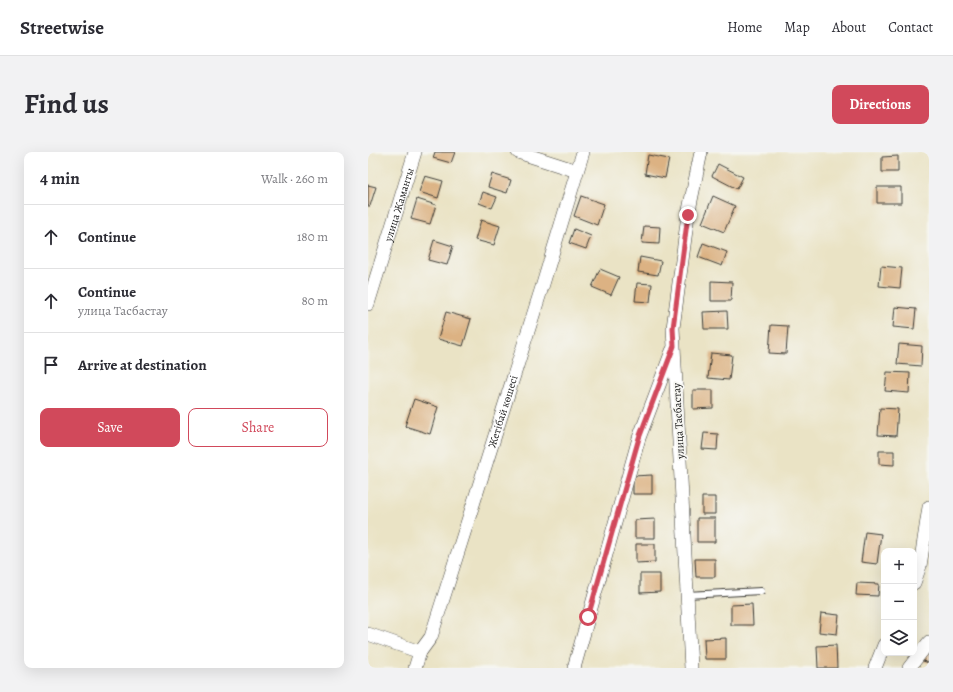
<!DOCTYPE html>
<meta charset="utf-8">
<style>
:root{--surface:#fff;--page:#f2f2f3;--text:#2b2b33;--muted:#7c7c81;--line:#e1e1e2;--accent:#d1495b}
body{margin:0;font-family:Alegreya,serif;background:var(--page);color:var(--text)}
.controls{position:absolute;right:12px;bottom:12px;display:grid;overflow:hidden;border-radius:8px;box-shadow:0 4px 16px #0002}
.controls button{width:36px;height:36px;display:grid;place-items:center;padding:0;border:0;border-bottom:1px solid var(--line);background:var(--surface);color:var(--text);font:20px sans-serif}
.stop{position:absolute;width:12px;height:12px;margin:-9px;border:3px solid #d1495b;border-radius:50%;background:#fff}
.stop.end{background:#d1495b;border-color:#fff;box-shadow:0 1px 4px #0008}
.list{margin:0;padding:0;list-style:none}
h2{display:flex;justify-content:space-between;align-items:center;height:52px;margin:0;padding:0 16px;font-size:17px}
h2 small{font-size:13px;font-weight:400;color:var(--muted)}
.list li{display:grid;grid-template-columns:26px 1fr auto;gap:12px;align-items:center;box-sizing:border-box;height:64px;padding:0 16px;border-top:1px solid var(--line)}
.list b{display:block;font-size:15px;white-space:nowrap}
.list p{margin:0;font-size:13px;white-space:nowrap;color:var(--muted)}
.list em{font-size:13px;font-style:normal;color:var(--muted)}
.actions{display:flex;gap:8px;padding:12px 16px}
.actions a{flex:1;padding:9px 0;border:1px solid var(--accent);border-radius:8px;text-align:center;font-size:14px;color:var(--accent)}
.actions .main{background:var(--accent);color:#fff}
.icon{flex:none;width:22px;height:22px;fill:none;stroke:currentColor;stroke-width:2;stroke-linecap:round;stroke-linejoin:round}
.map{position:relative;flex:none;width:561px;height:516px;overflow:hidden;border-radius:8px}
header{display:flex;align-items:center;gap:24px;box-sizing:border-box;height:56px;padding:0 20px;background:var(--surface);border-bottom:1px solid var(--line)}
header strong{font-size:19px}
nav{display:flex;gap:22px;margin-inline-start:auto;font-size:14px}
.intro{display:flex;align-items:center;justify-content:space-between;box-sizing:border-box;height:96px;padding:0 24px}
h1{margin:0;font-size:28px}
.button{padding:10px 18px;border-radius:8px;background:var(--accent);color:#fff;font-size:14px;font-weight:700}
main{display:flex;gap:24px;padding:0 24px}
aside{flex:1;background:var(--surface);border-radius:8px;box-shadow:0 4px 16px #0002}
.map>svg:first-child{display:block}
.building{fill:#dcb283}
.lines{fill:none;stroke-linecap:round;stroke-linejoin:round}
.service-casing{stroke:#3b3a35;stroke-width:8}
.minor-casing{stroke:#3b3a35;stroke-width:14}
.service{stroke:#fff;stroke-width:6}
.minor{stroke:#fff;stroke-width:13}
.route{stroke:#d1495b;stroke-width:5}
.labels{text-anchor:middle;stroke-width:3.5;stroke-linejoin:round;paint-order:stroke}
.street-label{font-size:11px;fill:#1c1c1c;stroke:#f6f6f2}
</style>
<header>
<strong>Streetwise</strong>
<nav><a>Home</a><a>Map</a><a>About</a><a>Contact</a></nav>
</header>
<div class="intro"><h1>Find us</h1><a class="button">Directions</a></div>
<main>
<aside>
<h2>4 min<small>Walk · 260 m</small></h2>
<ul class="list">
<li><svg class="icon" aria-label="ahead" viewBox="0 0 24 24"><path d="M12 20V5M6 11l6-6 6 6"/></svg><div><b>Continue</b></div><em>180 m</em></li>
<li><svg class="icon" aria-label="ahead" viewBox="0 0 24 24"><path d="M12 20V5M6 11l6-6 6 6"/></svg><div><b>Continue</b><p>улица Тасбастау</p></div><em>80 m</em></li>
<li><svg class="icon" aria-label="arrive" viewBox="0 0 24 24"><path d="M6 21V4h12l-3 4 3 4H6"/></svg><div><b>Arrive at destination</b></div></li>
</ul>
<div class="actions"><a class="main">Save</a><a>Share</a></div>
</aside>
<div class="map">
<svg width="561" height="516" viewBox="0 0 561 516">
<rect width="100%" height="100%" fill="#f6f6f2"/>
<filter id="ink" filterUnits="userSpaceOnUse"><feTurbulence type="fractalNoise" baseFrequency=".025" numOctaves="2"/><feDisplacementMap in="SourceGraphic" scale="8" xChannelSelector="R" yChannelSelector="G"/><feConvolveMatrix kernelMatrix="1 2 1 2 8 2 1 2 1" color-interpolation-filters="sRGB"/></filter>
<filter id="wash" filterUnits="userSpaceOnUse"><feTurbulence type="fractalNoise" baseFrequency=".012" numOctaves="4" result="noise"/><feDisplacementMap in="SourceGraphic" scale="16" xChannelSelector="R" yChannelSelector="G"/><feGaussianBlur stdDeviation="0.9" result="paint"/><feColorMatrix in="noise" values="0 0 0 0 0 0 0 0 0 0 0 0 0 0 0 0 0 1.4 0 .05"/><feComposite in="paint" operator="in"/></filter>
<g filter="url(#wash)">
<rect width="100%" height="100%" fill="#eae3c5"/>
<g id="blocks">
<!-- building -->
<path class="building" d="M67 0H87L83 11 65 6Z
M280 3 301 7 297 26 277 22Z
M530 4V20H514V5Z
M350 12 375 25 369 37 344 24Z
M124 22 143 28 139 41 120 35Z
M57 24 75 29 70 46 51 40Z
M0 33 8 35 2 54H0Z
M509 35H533V51H509Z
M115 40 129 45 124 56 111 51Z
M213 44 236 52 229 73 206 64Z
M345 44 367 54 356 80 334 71Z
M49 47 68 53 62 72 43 67Z
M113 68 132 74 126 93 107 88Z
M276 74 292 75 291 92 274 91Z
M206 77 223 84 218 97 201 91Z
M66 88 85 94 79 113 60 108Z
M335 91 359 100 354 114 330 105Z
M272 105 293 109 290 123 270 120Z
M513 114 534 116 532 136 511 134Z
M232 117 251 125 243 143 224 135Z
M343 129 364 130 363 149H343Z
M269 131 284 132 282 150 267 149Z
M527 155 548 157 546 177 525 175Z
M359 159 360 177H336L335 160Z
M78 160 103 167 95 194 70 187Z
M403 173 420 174 418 202 401 201Z
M531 192 554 194 553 214 529 212Z
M343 201 364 203 361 228 340 226Z
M519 220 542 221 541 241 517 239Z
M325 238H345V256L325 257Z
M46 247 70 255 62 282 37 274Z
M512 256 530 257 528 284 510 283Z
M336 281 350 282 349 298 334 297Z
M511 299H526V313L511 312Z
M284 323V342H265V324Z
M334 345H347V362H334Z
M329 366H347V390H329Z
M287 367V386H267V368Z
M497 380 513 382 509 412 493 410Z
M268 392H287V410L268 411Z
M327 407H347V425H328Z
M272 422H292V440L272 441Z
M489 431 511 432 510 444 488 443Z
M384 452 385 473H363V453Z
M453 461 471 463 469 482 451 480Z
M358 486V507H337L336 487Z
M468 493 469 516H450L449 494Z
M561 498V511L552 508Z"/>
</g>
</g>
<g filter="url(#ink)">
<use href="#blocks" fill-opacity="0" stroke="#3b3a35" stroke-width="1"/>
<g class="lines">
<defs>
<path id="service" d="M319 443 393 439"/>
<g id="minor">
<path d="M150 0 209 19"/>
<path id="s1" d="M0 152 47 0"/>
<path d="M546 431 552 414 561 355"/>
<path d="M0 482 52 500"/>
<path id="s2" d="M47 516 52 500 63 485 175 132 215 0"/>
<path d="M206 516 271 286 304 199"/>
<path d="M323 516 305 176 320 63 333 0"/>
<path d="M507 516 516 493"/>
<path d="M541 516 561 490"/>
</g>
</defs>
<!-- service casing -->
<use href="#service" class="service-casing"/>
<!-- minor casing -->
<use href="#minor" class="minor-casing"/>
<!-- service -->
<use href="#service" class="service"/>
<!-- minor -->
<use href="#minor" class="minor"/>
</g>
</g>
<g class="lines" filter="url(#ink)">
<!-- route -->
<path class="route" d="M220 465 271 286 306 194 305 176 320 63"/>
</g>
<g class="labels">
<!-- street labels -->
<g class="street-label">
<text dy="4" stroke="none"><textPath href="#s1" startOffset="104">улица Жаманты</textPath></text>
<text dy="4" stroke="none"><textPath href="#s2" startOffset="272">Жетібай көшесі</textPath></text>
<text transform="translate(310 269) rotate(-93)" y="4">улица Тасбастау</text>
</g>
</g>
</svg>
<div class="controls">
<button>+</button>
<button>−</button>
<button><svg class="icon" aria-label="layers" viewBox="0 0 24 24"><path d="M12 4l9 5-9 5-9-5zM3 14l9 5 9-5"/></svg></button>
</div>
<div class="stop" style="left:220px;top:465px"></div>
<div class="stop end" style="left:320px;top:63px"></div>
</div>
</main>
